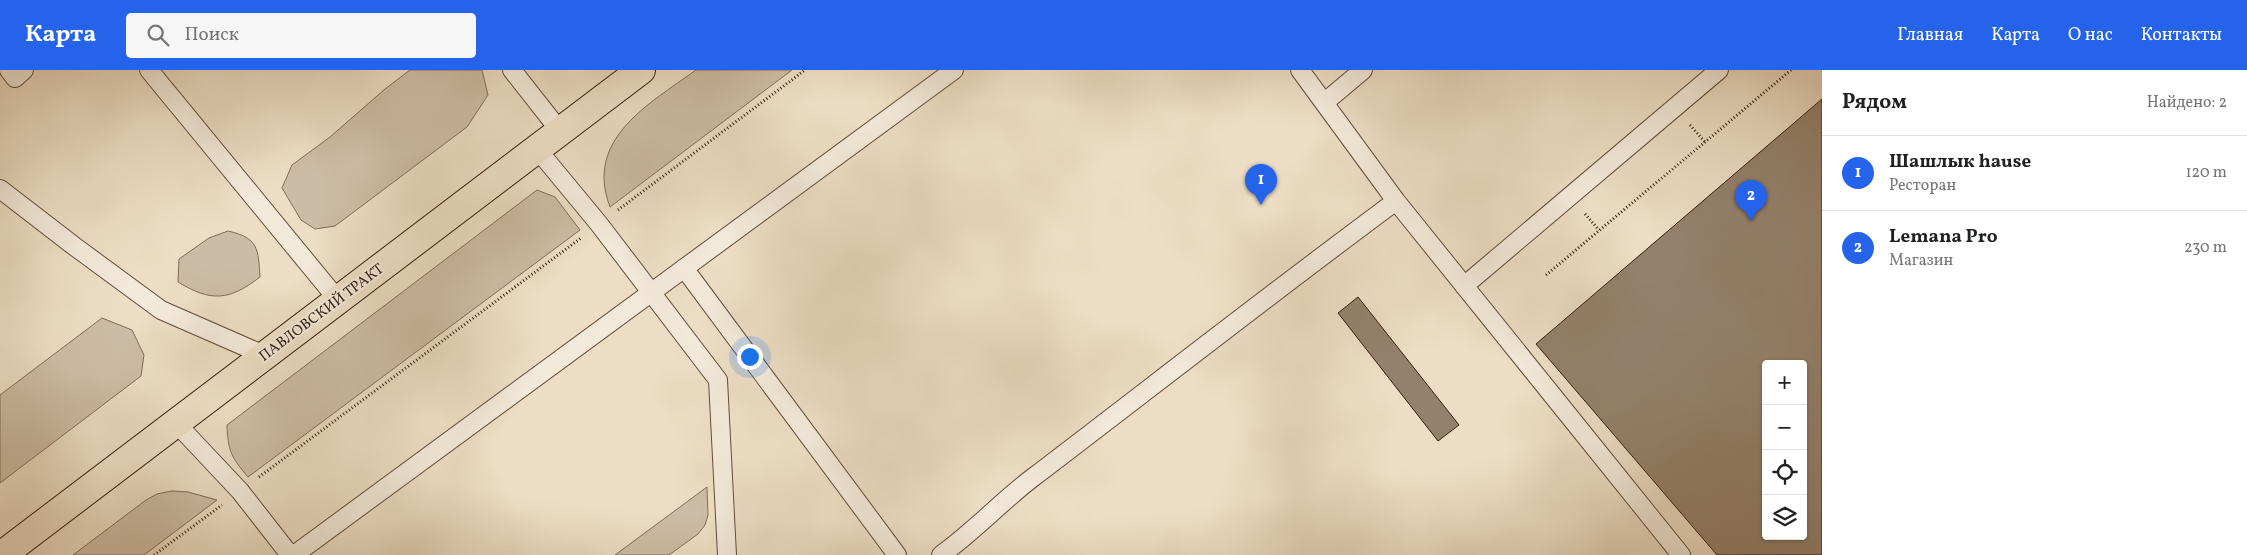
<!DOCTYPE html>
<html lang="ru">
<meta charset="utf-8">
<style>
:root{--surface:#fff;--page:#f6f6f6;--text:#202124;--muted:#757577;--line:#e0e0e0;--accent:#2563eb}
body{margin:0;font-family:Vollkorn,serif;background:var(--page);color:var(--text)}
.controls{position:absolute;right:15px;bottom:15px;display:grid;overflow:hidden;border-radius:5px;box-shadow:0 1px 4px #0004}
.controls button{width:45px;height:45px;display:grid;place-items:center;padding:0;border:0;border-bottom:1px solid var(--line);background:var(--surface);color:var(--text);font:25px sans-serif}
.you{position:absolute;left:749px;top:286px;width:18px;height:18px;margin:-12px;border:4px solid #fff;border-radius:50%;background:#1a73e8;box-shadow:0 0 0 8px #1a73e833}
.badge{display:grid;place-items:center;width:32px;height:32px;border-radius:50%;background:var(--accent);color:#fff;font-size:16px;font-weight:700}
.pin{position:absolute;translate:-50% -41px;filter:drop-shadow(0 1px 2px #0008)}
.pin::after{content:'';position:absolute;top:26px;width:18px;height:15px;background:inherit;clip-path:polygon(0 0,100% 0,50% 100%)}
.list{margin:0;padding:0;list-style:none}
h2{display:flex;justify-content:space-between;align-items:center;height:65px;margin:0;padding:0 20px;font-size:21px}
h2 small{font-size:16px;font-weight:400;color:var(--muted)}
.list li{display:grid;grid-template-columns:32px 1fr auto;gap:15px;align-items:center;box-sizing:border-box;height:75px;padding:0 20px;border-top:1px solid var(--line)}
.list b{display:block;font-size:19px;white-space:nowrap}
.list p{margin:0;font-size:16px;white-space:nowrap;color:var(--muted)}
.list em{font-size:16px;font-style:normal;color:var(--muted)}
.icon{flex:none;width:28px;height:28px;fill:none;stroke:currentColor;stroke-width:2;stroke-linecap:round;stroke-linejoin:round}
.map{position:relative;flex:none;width:1822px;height:485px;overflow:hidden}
header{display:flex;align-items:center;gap:30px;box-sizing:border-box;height:70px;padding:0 25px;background:var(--accent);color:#fff}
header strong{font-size:24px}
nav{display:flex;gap:28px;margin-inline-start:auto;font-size:18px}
.search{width:350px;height:45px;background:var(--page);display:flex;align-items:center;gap:12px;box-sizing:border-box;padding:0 18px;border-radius:5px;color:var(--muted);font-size:19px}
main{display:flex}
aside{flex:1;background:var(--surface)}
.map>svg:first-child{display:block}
.green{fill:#cdbca5;stroke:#806c58}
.building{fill:#94816c;stroke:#341d0c;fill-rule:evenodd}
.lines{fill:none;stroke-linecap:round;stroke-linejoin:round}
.service-casing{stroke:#624d3a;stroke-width:20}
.primary-casing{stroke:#341d0c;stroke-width:30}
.path{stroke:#341d0c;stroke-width:3;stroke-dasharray:1 2.5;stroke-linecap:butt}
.service{stroke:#f3e9d9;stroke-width:18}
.primary{stroke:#ecddc4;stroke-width:28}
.labels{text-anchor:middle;stroke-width:4;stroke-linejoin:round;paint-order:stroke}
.street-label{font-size:15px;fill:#341d0c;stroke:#f3e9d9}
</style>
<header>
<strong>Карта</strong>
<div class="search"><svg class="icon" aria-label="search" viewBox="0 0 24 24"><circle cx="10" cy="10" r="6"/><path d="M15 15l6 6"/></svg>Поиск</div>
<nav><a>Главная</a><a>Карта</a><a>О нас</a><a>Контакты</a></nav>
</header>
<main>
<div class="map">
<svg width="1822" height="485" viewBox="0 0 1822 485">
<rect width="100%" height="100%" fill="#ecddc4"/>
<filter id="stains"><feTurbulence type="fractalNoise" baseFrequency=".004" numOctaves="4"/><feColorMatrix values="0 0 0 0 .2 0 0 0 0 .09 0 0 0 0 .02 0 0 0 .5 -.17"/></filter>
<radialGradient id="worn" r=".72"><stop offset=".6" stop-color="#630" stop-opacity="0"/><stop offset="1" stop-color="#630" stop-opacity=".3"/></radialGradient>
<!-- green -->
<path class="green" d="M410 0H482L488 25 467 57 335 156 315 159 301 150 282 118 292 95 330 67 385 19Z
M696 0H792L610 137C584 69 649 34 696 0Z
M537 120 555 127 580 160 248 407C231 387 228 381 227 355Z
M228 161C259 168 258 179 260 207 229 231 211 232 178 212L179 189 209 168Z
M102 248 132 260 144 285 141 306 0 413V325Z
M707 417 708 445 705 455 698 464 669 485H615Z
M172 421 188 422 217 430 144 485H73L146 430 157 424Z"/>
<!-- building -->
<path class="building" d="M1822 29V485H1717L1536 274ZM1766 294H1803V466H1766Z
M1358 227 1459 355 1438 371 1338 243Z"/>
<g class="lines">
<defs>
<path id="service" d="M9 0 15 8 24 0
M149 0 338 230
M512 0 560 61
M1300 0 1396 131 1681 485
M1325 32 1363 0
M537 79 599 154 718 310 727 485
M0 119 74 176 161 240 264 285
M684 198 897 485
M1464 216 1719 0
M176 353 240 421 290 485
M294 485 954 0
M941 485C973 462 1000 433 1031 409 1153 316 1273 222 1396 131"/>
<path id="primary" d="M2 485 641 0"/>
</defs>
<!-- service casing -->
<use href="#service" class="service-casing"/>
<!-- primary casing -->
<use href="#primary" class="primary-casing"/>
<!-- path -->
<path class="path" d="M1690 55 1705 72
M618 140 805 0
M1585 144 1599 160
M1546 205 1791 0
M259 407 581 168
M154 485 222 435"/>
<!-- service -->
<use href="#service" class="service"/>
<!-- primary -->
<use href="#primary" class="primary"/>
</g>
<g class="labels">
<!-- street labels -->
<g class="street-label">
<text transform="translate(321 242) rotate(-37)" y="5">ПАВЛОВСКИЙ ТРАКТ</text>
</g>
</g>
<rect width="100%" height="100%" filter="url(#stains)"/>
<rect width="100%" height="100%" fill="url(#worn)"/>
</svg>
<div class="controls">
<button>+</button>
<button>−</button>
<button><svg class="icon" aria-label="locate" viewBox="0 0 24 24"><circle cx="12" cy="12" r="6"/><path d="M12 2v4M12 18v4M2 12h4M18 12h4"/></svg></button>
<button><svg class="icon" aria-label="layers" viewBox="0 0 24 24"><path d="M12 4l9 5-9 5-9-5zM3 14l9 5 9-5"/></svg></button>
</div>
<div class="you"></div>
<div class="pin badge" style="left:1261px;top:135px">1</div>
<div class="pin badge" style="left:1751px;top:151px">2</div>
</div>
<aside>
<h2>Рядом<small>Найдено: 2</small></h2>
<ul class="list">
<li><span class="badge">1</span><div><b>Шашлык hause</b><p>Ресторан</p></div><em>120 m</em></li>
<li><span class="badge">2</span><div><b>Lemana Pro</b><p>Магазин</p></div><em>230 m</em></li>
</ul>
</aside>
</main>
